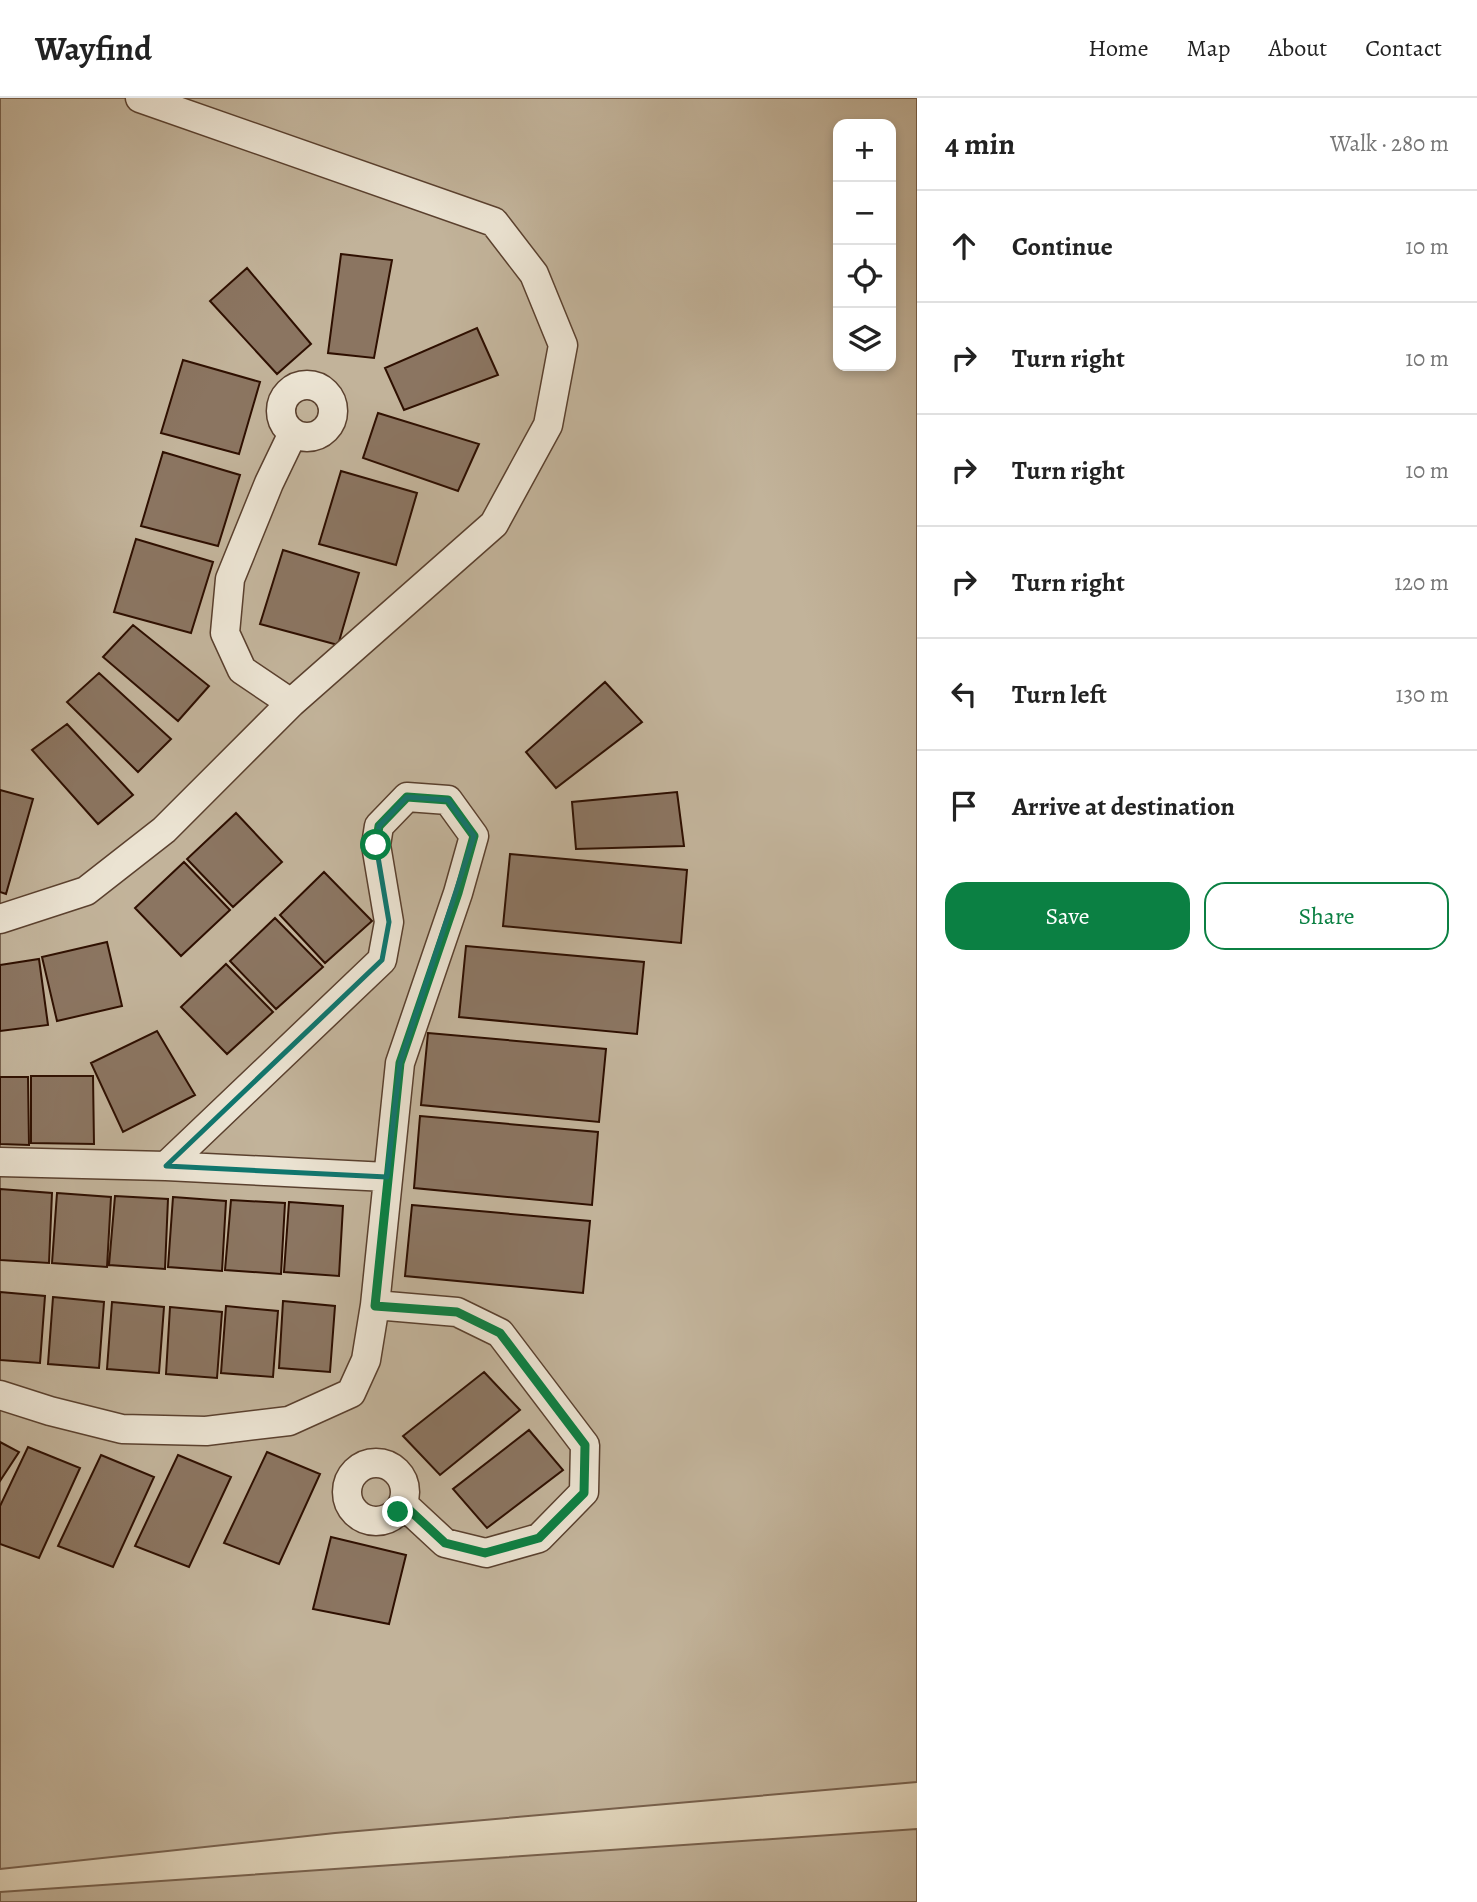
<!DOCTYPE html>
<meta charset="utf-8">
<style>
:root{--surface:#fff;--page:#f2f2f2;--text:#222;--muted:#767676;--line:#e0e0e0;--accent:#0b8043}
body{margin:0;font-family:Alegreya,serif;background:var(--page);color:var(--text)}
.controls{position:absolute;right:21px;top:21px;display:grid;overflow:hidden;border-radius:14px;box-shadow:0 4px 10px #0003}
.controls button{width:63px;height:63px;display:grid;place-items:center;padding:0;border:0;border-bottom:2px solid var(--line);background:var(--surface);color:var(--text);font:35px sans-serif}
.stop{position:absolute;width:21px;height:21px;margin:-16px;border:5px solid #0b8043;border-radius:50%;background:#fff}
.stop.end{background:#0b8043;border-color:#fff;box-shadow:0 2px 7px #0008}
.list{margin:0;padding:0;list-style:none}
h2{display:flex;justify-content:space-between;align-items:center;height:91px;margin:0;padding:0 28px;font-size:30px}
h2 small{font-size:23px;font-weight:400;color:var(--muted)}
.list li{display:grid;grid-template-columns:46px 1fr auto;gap:21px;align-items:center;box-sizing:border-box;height:112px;padding:0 28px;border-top:2px solid var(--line)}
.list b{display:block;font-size:26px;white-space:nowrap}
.list em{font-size:23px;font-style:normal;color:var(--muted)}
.actions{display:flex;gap:14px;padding:21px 28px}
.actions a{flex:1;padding:16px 0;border:2px solid var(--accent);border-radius:21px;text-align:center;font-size:24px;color:var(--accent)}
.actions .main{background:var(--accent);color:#fff}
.icon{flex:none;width:38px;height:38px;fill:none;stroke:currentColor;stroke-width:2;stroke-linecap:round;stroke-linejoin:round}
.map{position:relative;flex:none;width:917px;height:1804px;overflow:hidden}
header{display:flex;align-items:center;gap:42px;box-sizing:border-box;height:98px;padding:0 35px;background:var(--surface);border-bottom:2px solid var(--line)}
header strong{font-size:33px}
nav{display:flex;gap:38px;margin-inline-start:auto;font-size:24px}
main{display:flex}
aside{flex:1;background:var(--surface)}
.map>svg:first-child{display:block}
.green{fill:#c2b39a;stroke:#78614d;stroke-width:2;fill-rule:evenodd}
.building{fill:#8b7561;stroke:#2e0f00;stroke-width:2}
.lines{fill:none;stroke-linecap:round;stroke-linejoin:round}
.minor-casing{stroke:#5a402e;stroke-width:31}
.minor{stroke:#ebe3d2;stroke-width:28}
.route{stroke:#0b8043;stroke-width:9}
.marked{fill:none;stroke:#0f766e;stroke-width:5;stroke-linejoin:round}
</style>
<header>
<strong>Wayfind</strong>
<nav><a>Home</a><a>Map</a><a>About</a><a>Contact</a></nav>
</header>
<main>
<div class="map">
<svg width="917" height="1804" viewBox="0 0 917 1804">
<rect width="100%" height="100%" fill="#e0d4ba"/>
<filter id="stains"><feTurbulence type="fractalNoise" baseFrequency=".00286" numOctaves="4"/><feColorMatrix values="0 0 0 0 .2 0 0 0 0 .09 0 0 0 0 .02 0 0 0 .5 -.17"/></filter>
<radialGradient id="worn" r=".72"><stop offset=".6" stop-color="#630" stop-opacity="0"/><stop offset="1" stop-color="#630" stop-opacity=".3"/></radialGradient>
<!-- green -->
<path class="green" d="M0 0H917V1684L335 1735 0 1771ZM838 26H891V268H838Z
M917 1731V1804H0V1794Z"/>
<!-- building -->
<path class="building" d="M341 156 392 162 374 260 328 255Z
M247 170 311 246 277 276 210 203Z
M477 230 498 277 404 312 385 270Z
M183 262 260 284 239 356 161 335Z
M378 315 479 346 458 393 363 360Z
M163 354 240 377 218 448 141 428Z
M341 373 417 395 396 467 319 446Z
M136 441 213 464 191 535 114 514Z
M283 452 359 475 338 547 260 526Z
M133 527 209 588 178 623 103 559Z
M99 575 171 641 138 674 67 604Z
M605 584 642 624 556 690 526 654Z
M67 626 133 697 98 726 32 652Z
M0 692 33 701 6 796 0 794Z
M677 694 684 748 576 751 572 704Z
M236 715 282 764 233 809 187 761Z
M510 756 687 772 681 845 503 828Z
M184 764 230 812 181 858 135 810Z
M324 774 372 823 325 865 280 817Z
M275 820 323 869 276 911 230 863Z
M107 844 122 908 57 923 42 859Z
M466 848 644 864 637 936 459 919Z
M39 861 48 927 0 933V867Z
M226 866 273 914 227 956 181 909Z
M157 933 195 997 123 1034 91 965Z
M428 935 606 951 599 1024 421 1007Z
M31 978H93L94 1046 31 1045Z
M0 979H28L29 1047 0 1046Z
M420 1018 598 1034 592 1107 414 1090Z
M0 1091 52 1095 49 1165 0 1162Z
M57 1095 111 1099 107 1169 52 1165Z
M115 1098 168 1101 165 1171 109 1167Z
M173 1099 226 1103 222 1173 168 1169Z
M231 1102 285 1105 281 1176 225 1172Z
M289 1104 343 1108 339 1178 284 1174Z
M412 1107 590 1123 583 1195 405 1178Z
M0 1194 45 1198 40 1265 0 1262Z
M53 1199 104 1204 99 1270 48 1266Z
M283 1203 335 1208 330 1274 279 1270Z
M112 1204 164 1209 159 1275 107 1271Z
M226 1208 278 1213 273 1279 221 1275Z
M170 1209 222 1214 217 1280 166 1276Z
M484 1274 520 1312 440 1377 403 1338Z
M529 1332 563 1372 487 1430 453 1391Z
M0 1344 19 1354 0 1383Z
M28 1349 80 1370 39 1460 0 1446V1408Z
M267 1354 320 1376 279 1466 224 1445Z
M101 1357 154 1379 113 1469 58 1448Z
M178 1357 231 1379 189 1469 135 1448Z
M331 1439 406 1457 389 1526 313 1511Z"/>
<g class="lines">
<defs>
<path id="minor" d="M281 313a26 26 0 1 1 52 0a26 26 0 1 1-52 0Z
M291 605 242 572 225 535 230 481 269 385 293 335
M0 821 86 793 164 732 291 605 494 426 548 327 563 247 534 176 494 124 140 0
M0 1064 166 1068 387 1079
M166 1068 382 862 389 824 376 747 379 728 407 699 448 702 474 738 458 795 400 965 375 1207 457 1214 500 1235 585 1347 584 1394 539 1440 486 1455 445 1445 403 1406
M0 1297 50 1313 122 1331 206 1333 289 1323 351 1295 366 1262 375 1207
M347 1394a29 29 0 1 1 58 0a29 29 0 1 1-58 0Z"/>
</defs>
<!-- minor casing -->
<use href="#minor" class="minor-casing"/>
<!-- minor -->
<use href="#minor" class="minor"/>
</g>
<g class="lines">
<!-- route -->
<path class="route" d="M376 747 379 728 407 699 448 702 474 738 458 795 400 965 375 1208 457 1214 500 1235 585 1347 584 1395 539 1440 485 1455 445 1445 403 1406 398 1414"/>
</g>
<!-- marked area -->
<path class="marked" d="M407 699 448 702 474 738 400 965 387 1079 166 1068 382 862 389 824 376 747 379 728Z"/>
<rect width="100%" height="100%" filter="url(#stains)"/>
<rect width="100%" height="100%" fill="url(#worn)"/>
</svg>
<div class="controls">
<button>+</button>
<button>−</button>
<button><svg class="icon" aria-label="locate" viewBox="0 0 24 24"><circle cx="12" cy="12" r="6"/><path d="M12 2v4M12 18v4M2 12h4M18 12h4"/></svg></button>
<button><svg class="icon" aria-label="layers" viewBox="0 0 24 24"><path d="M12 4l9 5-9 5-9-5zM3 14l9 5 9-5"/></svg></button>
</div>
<div class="stop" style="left:376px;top:747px"></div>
<div class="stop end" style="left:398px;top:1414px"></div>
</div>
<aside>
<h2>4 min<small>Walk · 280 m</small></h2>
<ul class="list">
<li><svg class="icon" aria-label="ahead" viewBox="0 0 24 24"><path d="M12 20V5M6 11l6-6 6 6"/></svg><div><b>Continue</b></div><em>10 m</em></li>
<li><svg class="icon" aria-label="right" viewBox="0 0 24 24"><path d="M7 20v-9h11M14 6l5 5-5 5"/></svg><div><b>Turn right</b></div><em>10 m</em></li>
<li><svg class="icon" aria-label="right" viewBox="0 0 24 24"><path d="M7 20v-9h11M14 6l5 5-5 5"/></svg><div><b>Turn right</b></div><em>10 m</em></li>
<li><svg class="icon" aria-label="right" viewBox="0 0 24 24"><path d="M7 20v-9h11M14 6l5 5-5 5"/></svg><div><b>Turn right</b></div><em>120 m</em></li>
<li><svg class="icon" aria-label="left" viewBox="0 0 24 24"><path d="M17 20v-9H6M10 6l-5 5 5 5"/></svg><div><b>Turn left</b></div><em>130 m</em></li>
<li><svg class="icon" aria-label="arrive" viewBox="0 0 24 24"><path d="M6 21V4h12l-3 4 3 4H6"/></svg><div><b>Arrive at destination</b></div></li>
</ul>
<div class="actions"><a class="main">Save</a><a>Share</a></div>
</aside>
</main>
